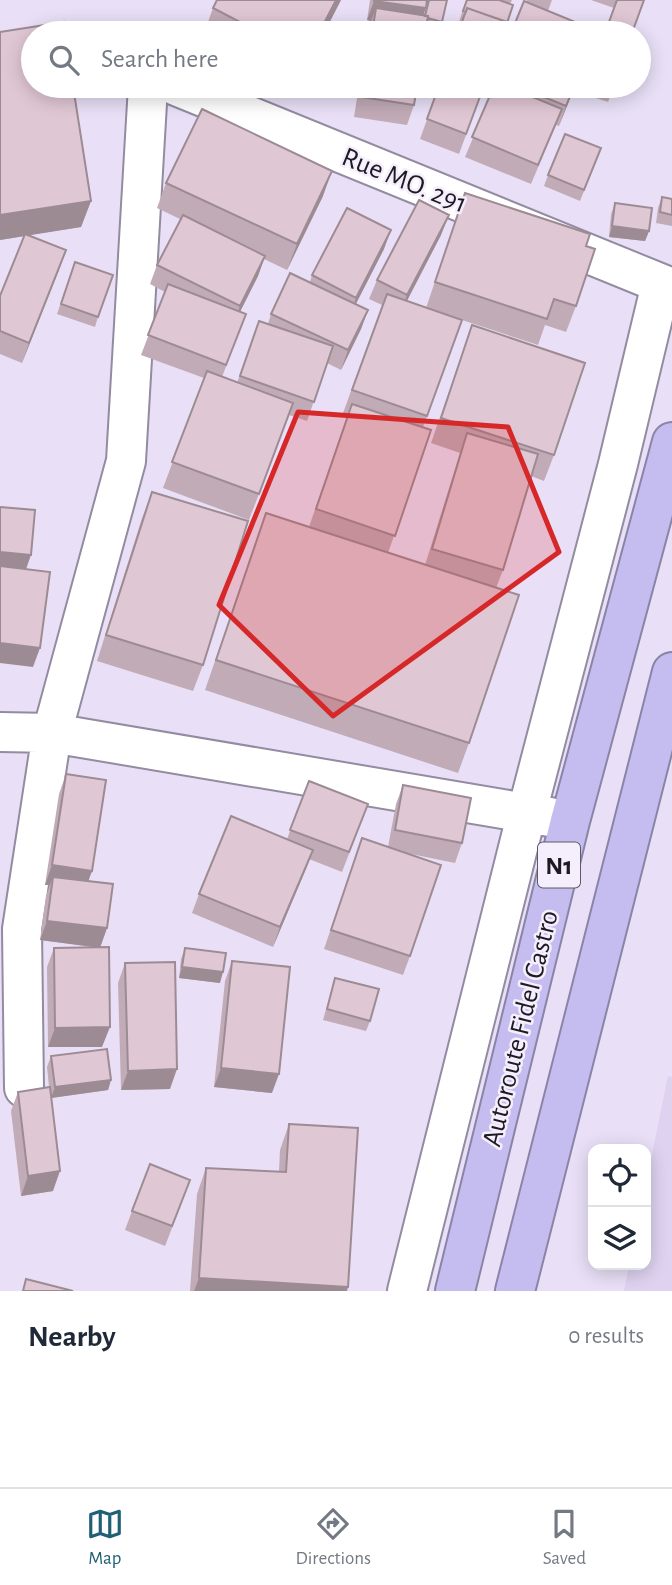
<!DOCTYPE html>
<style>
:root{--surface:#fff;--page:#f2f2f3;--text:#1f2937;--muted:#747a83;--line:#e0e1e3;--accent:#1f6075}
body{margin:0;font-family:"Alegreya Sans",sans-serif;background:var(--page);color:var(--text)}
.controls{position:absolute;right:21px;bottom:21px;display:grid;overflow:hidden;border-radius:14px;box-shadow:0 4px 18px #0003}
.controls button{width:63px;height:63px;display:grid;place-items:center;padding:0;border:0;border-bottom:2px solid var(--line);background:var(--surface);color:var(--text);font:35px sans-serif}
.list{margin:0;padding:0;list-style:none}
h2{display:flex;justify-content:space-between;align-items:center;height:91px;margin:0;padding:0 28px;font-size:30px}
h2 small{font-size:23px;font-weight:400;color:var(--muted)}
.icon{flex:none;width:38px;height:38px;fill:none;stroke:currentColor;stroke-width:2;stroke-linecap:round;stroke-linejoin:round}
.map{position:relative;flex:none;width:672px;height:1291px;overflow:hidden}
.search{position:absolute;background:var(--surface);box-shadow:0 4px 18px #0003;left:21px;right:21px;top:21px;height:77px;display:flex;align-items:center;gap:18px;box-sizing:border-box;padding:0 24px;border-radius:38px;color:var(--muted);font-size:26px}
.sheet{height:196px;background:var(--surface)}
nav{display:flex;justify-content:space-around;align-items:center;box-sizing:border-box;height:98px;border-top:2px solid var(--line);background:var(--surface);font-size:19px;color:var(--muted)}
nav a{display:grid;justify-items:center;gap:4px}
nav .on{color:var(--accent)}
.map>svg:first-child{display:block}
.built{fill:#ded2f0}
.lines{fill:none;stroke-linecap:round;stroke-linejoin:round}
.minor-casing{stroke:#938ba0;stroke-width:42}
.highway-casing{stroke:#8a84a7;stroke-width:42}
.minor{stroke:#fff;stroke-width:38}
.highway{stroke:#c5bdef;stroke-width:38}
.wall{fill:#c1abb6}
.shaded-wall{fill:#9d8b94}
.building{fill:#e0c7d4;stroke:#9d8b94;stroke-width:2}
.marked{fill:#d62828;fill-opacity:0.2;stroke:#d62828;stroke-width:5;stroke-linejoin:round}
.labels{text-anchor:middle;stroke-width:5;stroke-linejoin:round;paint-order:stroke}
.shield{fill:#f5effd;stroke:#5e5a64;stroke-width:2}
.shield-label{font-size:26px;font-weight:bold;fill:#1d1a22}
.street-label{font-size:28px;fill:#1d1a22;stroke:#f5effd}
</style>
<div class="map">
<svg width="672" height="1291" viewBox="0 0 672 1291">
<rect width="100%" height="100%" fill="#e9e0f7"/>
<!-- built -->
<path class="built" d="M668 1076 672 1077V1291H624L629 1265H646V1184Z"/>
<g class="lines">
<defs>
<path id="minor" d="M176 86 672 288
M0 732 52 733 550 817
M24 1088 22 929 52 733 126 461 148 86
M407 1291 527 812 618 464 661 284"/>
<path id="highway" d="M455 1291 570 821 672 442
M515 1291 672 672"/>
</defs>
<!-- minor casing -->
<use href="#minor" class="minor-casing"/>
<!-- highway casing -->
<use href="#highway" class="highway-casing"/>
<!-- minor -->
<use href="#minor" class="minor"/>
<!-- highway -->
<use href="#highway" class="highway"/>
</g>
<!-- wall -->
<path class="wall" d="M217 0H341L324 33H204L213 8Z
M370 0H427L423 15H424L428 0H447L438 32 426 30 425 33H368L371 21 367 20Z
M466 0H512L510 4 462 23 459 22Z
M527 0H552L548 11 526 2Z
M591 0H644L614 8Z
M359 86H417L414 105 407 125 354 117Z
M439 86H484L459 154 420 139Z
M489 86H575L559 126 556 125 531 184 465 157 490 97 486 95Z
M587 86H614L608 102 584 94Z
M597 159 580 201 544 186 548 175Z
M166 183 323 196 287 270 264 259 258 276 240 311 246 314 222 377 237 383 259 321 268 324 271 314 310 282 312 275 384 249 356 304 368 310 361 329 341 370 327 363 307 421 289 415 249 520 163 488 204 378 141 355 165 292 150 284 157 265 180 219 157 208Z
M465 193 586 246 576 306 566 332 545 325 538 345 462 320 423 427 431 430 388 553 425 565 460 453 431 443 472 325 554 455 544 481 531 476 503 570 496 588 469 743 458 773 205 690 266 513 309 527 347 417 342 416 382 305 369 299 377 280 441 235 407 301 426 308Z
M662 197 672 199V226L656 223 658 208Z
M91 201 81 227 29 235 66 250 22 363 0 354V296L24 236 0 240Z
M615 203 649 231 645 241 609 237 611 214Z
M75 262 98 317 95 327 57 314Z
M152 492 203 665 193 691 97 661 142 518Z
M66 774 92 871 88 881 107 928 100 947 102 1047H48L47 967 54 948 97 947 40 940 46 896 50 885H45L59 794Z
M309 781 368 804 342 872 309 859 273 947 192 913 199 894 287 839Z
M403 785 462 843 455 863 406 853 410 956 403 975 324 949 355 858 388 847 396 804Z
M185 948 220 983 179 978 181 959Z
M232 961 272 1093 214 1087 225 981Z
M125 963 170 1089 121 1090 118 983Z
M335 978 370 1021 366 1031 323 1020Z
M51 1056 111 1080 108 1090 51 1098 53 1191 21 1196 11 1111 18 1092 49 1087 47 1067Z
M289 1124 347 1291H190L197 1194 206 1168 279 1172 280 1150Z
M183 1200 165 1246 125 1230 132 1211Z"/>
<!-- shaded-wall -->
<path class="shaded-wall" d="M336 0H341L324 33H319Z
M374 1 426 8 419 28 376 8 371 21 367 20Z
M574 86H575L559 126 566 106Z
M332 171 323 196 287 270 297 244Z
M91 201 81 227 0 240V215Z
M449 215 441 235 400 314 407 295Z
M612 226 649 231 645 241 609 237Z
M391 230 384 249 349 317 356 298Z
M66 250 59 270 22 363 29 343Z
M265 256 258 276 233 326 240 306Z
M368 310 361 329 341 370 348 350Z
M0 552 31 555 24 575 0 572Z
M0 643 40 648 33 667 0 663Z
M313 850 306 869 273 947 280 927Z
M52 865 92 871 85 890 53 877 50 885H45Z
M47 921 107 928 100 948 40 940Z
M182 967 223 972 220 983 179 978Z
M110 1027 102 1047H48L55 1028Z
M221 1068 279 1074 272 1093 214 1087Z
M177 1069 170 1089 121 1090 128 1071Z
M111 1080 108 1090 51 1098 55 1087Z
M60 1171 53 1191 21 1196 28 1176Z
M199 1278 348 1287 347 1291H194Z"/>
<!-- building -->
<path class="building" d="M217 0H336L319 33H261L213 8Z
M374 0H427L426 8 374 1Z
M429 0H447L442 22 428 18V16H425Z
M467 0H499L513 5 506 26 507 22 467 8 466 12 463 11Z
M617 0H644L632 33H605Z
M524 1 597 31 596 33H511Z
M376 8 428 16 425 33H372Z
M467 8 507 22 503 33H458Z
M64 22 65 33H33V86H73L91 201 0 215V32Z
M363 86H417L414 105 361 97Z
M439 86H484L466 134 427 119Z
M494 86H506L562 109 538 165 472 137Z
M517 86H574L566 106Z
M202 109 332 171 297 244 166 183Z
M565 134 601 148 584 190 548 175Z
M465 193 590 234 586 246 595 249 576 306 554 299 547 319 435 282Z
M662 197 672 199V215L660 212Z
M419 200 449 215 407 295 377 280Z
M615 203 652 208 649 231 612 226Z
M347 208 391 230 356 298 312 275Z
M183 215 265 256 240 306 157 265Z
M25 234 66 250 29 343 0 331V296Z
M75 262 113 275 98 317 61 304Z
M290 273 368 310 348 350 271 314Z
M168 284 246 314 226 365 148 335Z
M387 294 462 320 427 416 352 390Z
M259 321 333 346 314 402 240 376Z
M472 325 585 363 554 455 441 418Z
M207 371 293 403 259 494 172 462Z
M352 404 431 430 395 536 316 509Z
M467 433 538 454 503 570 432 549Z
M152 492 248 521 203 665 106 635Z
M0 507 35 510 31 555 0 552Z
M266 513 519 595 469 743 216 660Z
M0 566 50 572 40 648 0 643Z
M66 774 106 780 92 871 52 865Z
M309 781 368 804 349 852 290 830Z
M403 785 471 798 462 843 395 830Z
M231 816 313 850 280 927 199 894Z
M362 838 441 865 410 956 331 930Z
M53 877 113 884 107 928 47 921Z
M109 947 110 1027 55 1028 54 948Z
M185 948 226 953 223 972 182 967Z
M232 961 290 967 279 1074 221 1068Z
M175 962 177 1069 128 1071 125 963Z
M335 978 379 989 370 1021 327 1009Z
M107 1049 111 1080 55 1087 51 1056Z
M50 1087 60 1171 28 1176 18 1092Z
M289 1124 358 1128 348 1287 199 1278 206 1168 286 1172Z
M150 1164 190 1180 172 1226 132 1211Z
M26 1279 73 1291H23Z"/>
<!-- marked area -->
<path class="marked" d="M298 412 508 427 559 552 333 716 219 605Z"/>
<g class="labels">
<!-- shield labels -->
<rect class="shield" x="538" y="842.5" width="42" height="45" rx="5"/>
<g class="shield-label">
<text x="559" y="874">N1</text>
</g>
<!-- street labels -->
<g class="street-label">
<text transform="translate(405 179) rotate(22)" y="10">Rue MO. 291</text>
<text transform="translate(519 1028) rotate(-76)" y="10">Autoroute Fidel Castro</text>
</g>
</g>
</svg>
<div class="controls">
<button><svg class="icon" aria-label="locate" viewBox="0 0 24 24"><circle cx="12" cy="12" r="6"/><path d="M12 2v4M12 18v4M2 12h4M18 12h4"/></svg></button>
<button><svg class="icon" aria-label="layers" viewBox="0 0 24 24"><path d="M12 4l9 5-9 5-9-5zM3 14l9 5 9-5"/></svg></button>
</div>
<div class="search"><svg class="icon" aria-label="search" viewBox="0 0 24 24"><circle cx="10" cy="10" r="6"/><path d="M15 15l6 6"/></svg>Search here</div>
</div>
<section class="sheet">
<h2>Nearby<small>0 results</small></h2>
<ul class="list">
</ul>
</section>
<nav>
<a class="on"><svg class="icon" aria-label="map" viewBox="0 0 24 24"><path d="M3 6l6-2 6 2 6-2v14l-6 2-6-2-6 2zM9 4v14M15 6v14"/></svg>Map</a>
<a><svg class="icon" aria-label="directions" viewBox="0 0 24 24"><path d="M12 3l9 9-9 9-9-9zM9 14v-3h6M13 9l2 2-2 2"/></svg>Directions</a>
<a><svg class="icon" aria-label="saved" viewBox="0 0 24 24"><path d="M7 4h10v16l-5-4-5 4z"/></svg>Saved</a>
</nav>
